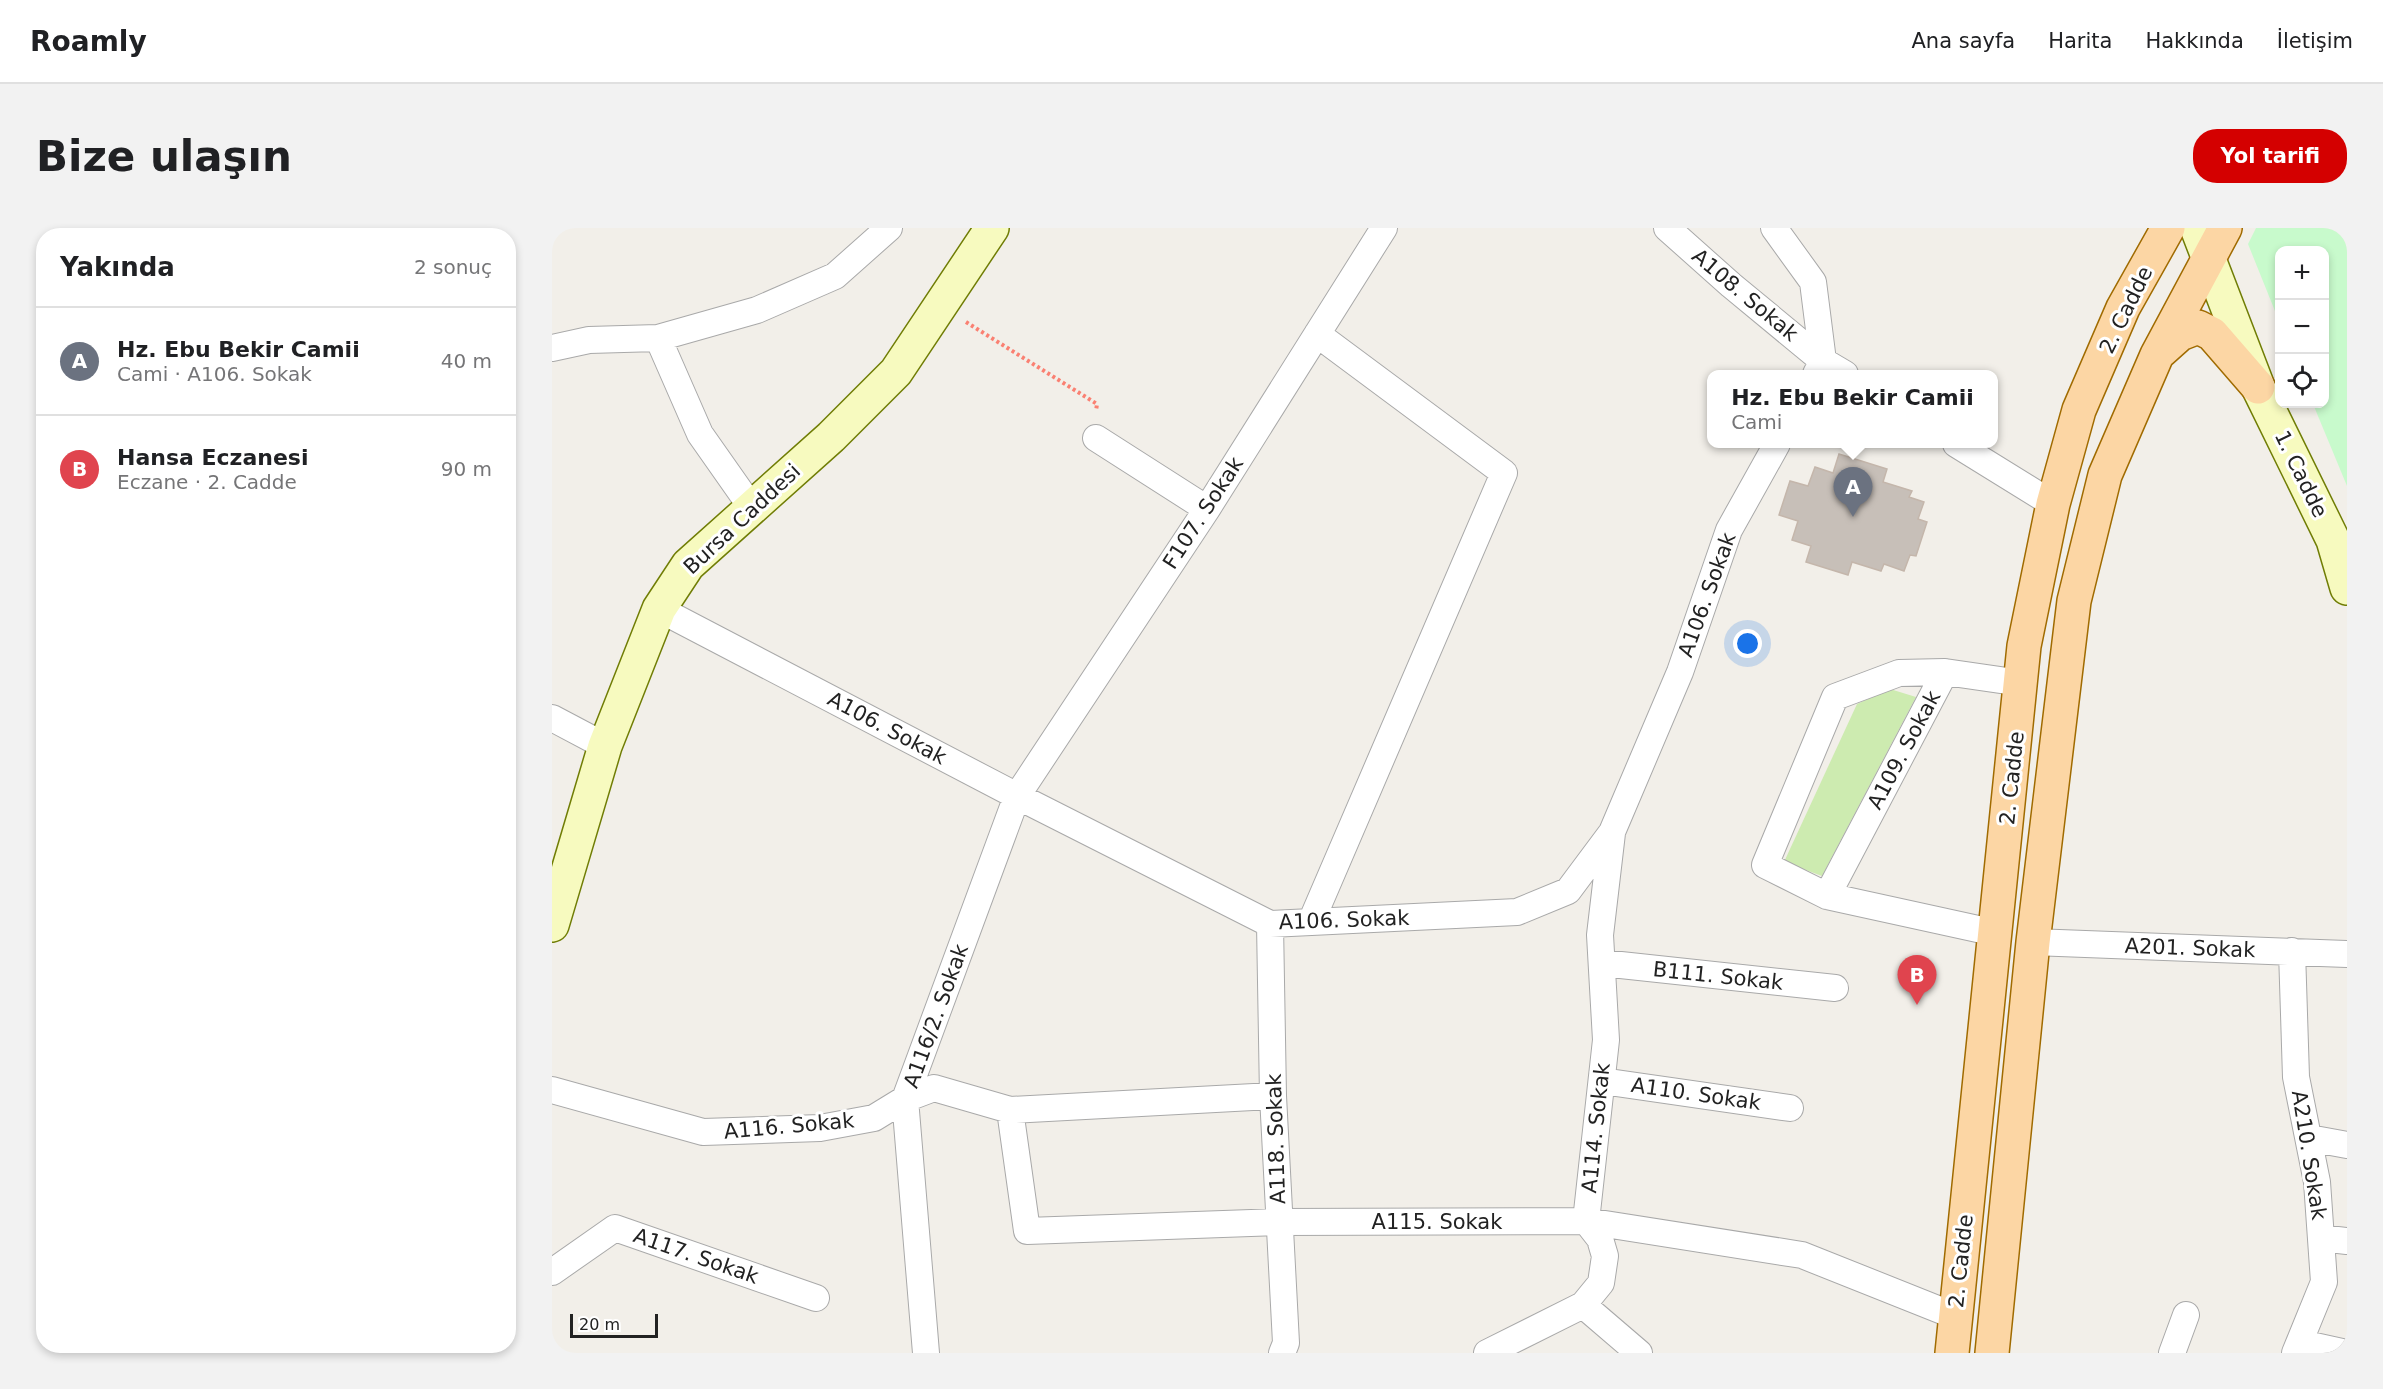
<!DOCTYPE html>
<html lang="tr">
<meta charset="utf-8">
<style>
:root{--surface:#fff;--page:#f2f2f2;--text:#202124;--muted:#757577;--line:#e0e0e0;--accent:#d40000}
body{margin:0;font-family:"DejaVu Sans",sans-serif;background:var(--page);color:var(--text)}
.controls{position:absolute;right:18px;top:18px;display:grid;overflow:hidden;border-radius:12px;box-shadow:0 3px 9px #0003}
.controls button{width:54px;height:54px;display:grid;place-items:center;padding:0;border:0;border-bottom:2px solid var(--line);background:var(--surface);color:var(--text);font:30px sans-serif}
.scale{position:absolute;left:18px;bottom:15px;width:88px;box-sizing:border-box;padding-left:6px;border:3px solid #222;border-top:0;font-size:16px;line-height:21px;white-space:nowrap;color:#222;-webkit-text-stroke:4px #fff;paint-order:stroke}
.you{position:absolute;left:1196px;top:416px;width:21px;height:21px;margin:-15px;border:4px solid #fff;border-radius:50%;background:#1a73e8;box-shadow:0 0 0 9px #1a73e833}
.badge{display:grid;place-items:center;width:39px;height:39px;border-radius:50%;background:var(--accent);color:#fff;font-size:20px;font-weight:700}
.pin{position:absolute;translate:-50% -50px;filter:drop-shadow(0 2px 3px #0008)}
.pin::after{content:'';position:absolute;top:32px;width:21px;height:18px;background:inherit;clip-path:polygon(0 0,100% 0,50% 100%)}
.popup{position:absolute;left:1155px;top:142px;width:291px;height:78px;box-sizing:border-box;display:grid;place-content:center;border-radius:12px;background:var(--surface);filter:drop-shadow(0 2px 4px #0005);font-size:20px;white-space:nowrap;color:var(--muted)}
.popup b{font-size:22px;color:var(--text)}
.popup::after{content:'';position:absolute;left:50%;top:100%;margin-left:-12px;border:12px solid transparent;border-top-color:var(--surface)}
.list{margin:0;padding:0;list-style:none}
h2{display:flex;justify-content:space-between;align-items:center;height:78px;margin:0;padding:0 24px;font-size:26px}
h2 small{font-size:20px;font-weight:400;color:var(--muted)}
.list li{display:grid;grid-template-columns:39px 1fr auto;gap:18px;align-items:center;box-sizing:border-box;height:108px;padding:0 24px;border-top:2px solid var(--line)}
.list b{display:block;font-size:22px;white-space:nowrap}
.list p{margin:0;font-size:20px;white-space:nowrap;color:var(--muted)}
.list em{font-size:20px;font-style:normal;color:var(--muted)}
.icon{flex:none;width:33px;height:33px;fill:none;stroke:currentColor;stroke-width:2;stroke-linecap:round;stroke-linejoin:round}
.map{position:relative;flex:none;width:1795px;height:1125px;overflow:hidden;border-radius:24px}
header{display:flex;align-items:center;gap:36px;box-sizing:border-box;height:84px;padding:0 30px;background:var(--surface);border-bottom:2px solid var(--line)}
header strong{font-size:28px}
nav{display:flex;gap:33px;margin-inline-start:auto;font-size:21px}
.intro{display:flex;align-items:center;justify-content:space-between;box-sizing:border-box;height:144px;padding:0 36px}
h1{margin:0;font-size:42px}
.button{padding:15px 27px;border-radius:24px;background:var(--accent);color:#fff;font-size:21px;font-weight:700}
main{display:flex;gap:36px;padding:0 36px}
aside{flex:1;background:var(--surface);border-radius:24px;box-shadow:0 3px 9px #0003}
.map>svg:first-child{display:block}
.grass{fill:#cdebb0}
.park{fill:#c8facc}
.building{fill:#c7bfb8;stroke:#c4b6ab;stroke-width:1.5}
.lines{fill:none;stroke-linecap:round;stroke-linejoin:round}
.minor-casing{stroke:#a9a9a9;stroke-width:28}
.secondary-casing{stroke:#707d05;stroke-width:36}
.primary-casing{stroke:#a06b00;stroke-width:36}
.path{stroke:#fa8072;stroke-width:4;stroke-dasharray:3 3;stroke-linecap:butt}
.minor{stroke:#fff;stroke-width:26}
.secondary{stroke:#f7fabf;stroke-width:33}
.primary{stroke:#fcd6a4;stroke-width:33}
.labels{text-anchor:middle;stroke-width:6;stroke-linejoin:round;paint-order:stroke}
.street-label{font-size:21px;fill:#222;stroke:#fff}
</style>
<header>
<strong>Roamly</strong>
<nav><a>Ana sayfa</a><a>Harita</a><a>Hakkında</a><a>İletişim</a></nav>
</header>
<div class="intro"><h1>Bize ulaşın</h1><a class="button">Yol tarifi</a></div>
<main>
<aside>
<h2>Yakında<small>2 sonuç</small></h2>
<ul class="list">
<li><span class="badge" style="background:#6b7280">A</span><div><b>Hz. Ebu Bekir Camii</b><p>Cami · A106. Sokak</p></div><em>40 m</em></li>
<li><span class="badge" style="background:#e0444e">B</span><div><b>Hansa Eczanesi</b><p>Eczane · 2. Cadde</p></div><em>90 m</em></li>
</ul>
</aside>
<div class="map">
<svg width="1795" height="1125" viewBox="0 0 1795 1125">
<rect width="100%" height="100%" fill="#f2efe9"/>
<!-- grass -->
<path class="grass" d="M1338 461 1364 469 1270 648 1232 634 1305 476Z"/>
<!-- park -->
<path class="park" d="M1704 0H1795V258L1761 176H1772V22H1728L1727 93 1696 16Z"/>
<!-- building -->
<path class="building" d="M1287 226 1335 241 1331 254 1360 263 1357 269 1372 274 1366 291 1375 294 1364 328 1358 327 1352 343 1332 336 1329 343 1300 334 1296 347 1254 334 1259 318 1240 312 1246 293 1227 287 1238 253 1256 258 1263 239 1281 245Z"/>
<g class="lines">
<defs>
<path id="minor" d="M1115 0 1179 57 1271 133 1264 146
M1222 0 1261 54 1271 133 1293 146
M106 110 148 206 200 280
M0 120 37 112 106 110 205 82 283 48 337 0
M544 210 655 281
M1404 216 1501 276
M107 381 465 568 718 696 965 684 1016 663 1060 604 1128 444 1177 302 1225 216
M1393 444 1347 445 1283 469 1213 637 1275 668 1444 705
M0 490 53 518
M1275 668 1393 444 1469 455
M759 694 952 245 765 106
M718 696 721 868 734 1115 730 1125
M1481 714 1795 726
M1740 723 1744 849 1765 954 1772 1054 1743 1125
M1050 735 1283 760
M1050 853 1238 880
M0 862 151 904 268 900 322 890 353 871 382 860 458 882 721 868
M458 882 475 1003 728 994 1034 993 1250 1027 1403 1088
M1757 910 1795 917
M1769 1010 1795 1013
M0 1044 63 1000 264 1070
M1031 1077 1087 1125
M1749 1115 1795 1125
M374 1125 353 871 465 568 655 281 832 0
M935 1125 1031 1077 1049 1055 1053 1028 1048 1011 1034 993 1054 812 1048 707 1060 605
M1620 1125 1634 1087"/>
<path id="secondary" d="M1645 0 1706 159 1781 312 1795 360
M0 697 53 518 107 381 136 337 279 209 344 144 440 0"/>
<path id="primary" d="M1609 123 1628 106 1646 99 1660 106 1706 159
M1400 1125 1472 418 1501 276 1527 182 1571 80 1616 0
M1440 1125 1481 714 1522 373 1553 247 1605 127 1673 0"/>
</defs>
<!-- minor casing -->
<use href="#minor" class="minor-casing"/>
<!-- secondary casing -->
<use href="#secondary" class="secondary-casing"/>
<!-- primary casing -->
<use href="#primary" class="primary-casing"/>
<!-- path -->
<path class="path" d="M414 94 545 176 544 183"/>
<!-- minor -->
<use href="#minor" class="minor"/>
<!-- secondary -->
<use href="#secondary" class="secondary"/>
<!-- primary -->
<use href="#primary" class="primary"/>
</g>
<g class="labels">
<!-- street labels -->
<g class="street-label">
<text transform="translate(1193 67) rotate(40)" y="7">A108. Sokak</text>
<text transform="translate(1574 82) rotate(-64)" y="7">2. Cadde</text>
<text transform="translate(1749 246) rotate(64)" y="7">1. Cadde</text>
<text transform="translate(651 285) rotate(-57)" y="7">F107. Sokak</text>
<text transform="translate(190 291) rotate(-43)" y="7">Bursa Caddesi</text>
<text transform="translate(1155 367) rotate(-70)" y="7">A106. Sokak</text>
<text transform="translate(335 500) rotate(28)" y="7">A106. Sokak</text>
<text transform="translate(1352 522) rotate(-62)" y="7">A109. Sokak</text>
<text transform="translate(1460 550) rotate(-84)" y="7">2. Cadde</text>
<text transform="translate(792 692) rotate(-2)" y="7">A106. Sokak</text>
<text transform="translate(1638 720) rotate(2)" y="7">A201. Sokak</text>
<text transform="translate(1166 748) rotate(6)" y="7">B111. Sokak</text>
<text transform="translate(384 788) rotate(-70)" y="7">A116/2. Sokak</text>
<text transform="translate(1144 866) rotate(8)" y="7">A110. Sokak</text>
<text transform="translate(237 898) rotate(-5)" y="7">A116. Sokak</text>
<text transform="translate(1044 900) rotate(-84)" y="7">A114. Sokak</text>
<text transform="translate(724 911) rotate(-92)" y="7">A118. Sokak</text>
<text transform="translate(1757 927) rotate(81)" y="7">A210. Sokak</text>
<text x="885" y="1001">A115. Sokak</text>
<text transform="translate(144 1028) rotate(19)" y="7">A117. Sokak</text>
<text transform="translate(1409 1033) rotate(-84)" y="7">2. Cadde</text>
</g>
</g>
</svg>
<div class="controls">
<button>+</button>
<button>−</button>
<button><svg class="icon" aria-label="locate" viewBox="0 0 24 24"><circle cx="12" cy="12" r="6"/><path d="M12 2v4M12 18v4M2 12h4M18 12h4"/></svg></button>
</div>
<div class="scale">20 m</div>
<div class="you"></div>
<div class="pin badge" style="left:1301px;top:289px;background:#6b7280">A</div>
<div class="popup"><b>Hz. Ebu Bekir Camii</b>Cami</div>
<div class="pin badge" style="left:1365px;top:777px;background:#e0444e">B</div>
</div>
</main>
